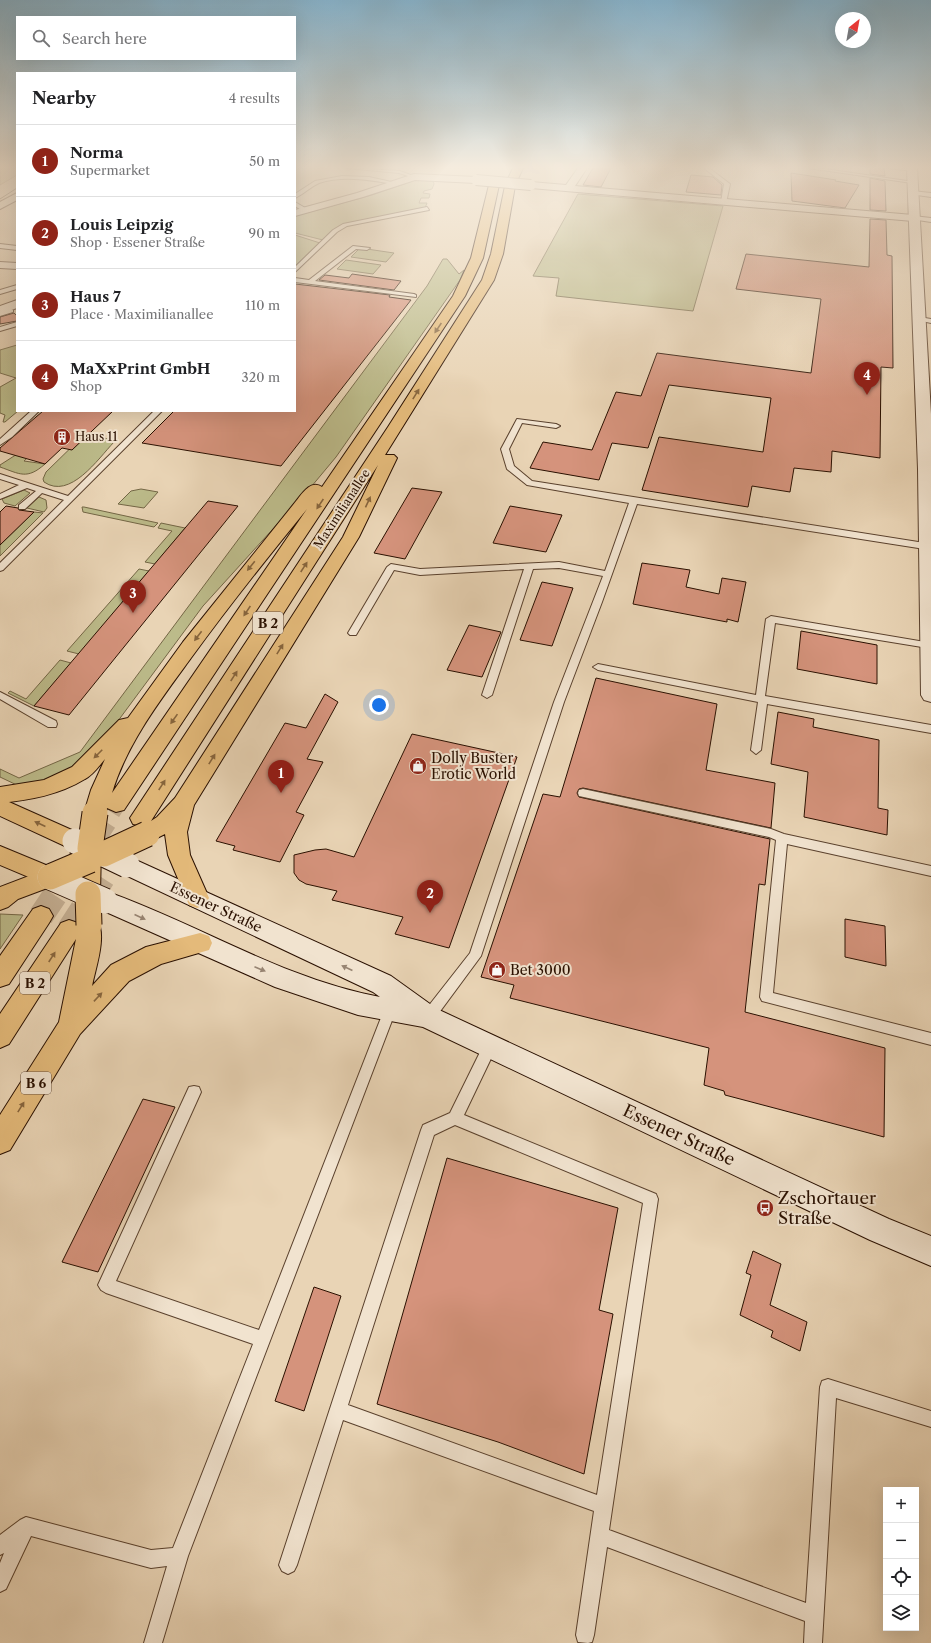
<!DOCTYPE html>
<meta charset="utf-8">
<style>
:root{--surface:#fff;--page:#f6f6f6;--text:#202124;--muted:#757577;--line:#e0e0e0;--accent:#8f2418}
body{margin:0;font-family:"Libre Caslon Text",serif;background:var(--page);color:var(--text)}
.controls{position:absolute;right:12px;bottom:12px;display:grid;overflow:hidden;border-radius:0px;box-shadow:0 4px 16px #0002}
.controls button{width:36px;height:36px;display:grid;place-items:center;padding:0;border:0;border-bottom:1px solid var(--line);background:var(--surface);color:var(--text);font:20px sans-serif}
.compass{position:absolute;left:835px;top:12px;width:36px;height:36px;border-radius:50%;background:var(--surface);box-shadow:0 4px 16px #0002;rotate:31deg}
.you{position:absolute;left:379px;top:705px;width:14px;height:14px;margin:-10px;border:3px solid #fff;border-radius:50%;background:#1a73e8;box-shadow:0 0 0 6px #1a73e833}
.badge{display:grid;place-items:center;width:26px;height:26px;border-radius:50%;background:var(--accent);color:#fff;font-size:13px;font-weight:700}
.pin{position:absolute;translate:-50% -33px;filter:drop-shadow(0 1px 2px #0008)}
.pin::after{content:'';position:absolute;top:21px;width:14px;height:12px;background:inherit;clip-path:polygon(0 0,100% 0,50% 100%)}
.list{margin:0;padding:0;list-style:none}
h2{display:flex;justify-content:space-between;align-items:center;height:52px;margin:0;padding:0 16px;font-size:17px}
h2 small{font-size:13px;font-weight:400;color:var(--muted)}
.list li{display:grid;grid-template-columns:26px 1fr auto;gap:12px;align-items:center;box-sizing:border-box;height:72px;padding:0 16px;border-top:1px solid var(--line)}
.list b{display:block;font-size:15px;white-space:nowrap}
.list p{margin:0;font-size:13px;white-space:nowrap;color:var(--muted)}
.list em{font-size:13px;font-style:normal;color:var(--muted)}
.icon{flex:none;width:22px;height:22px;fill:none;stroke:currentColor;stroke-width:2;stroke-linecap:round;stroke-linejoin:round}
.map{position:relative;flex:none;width:931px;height:1643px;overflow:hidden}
.search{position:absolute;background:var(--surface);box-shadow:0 4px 16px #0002;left:16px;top:16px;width:280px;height:44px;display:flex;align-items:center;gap:10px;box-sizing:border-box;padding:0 14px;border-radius:0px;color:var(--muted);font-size:15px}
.panel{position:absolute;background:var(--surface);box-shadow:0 4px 16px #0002;left:16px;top:72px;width:280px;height:340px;border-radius:0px}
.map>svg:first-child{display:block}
.green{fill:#bcbb8a;stroke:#736645}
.building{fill:#d5937c;stroke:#2a1000}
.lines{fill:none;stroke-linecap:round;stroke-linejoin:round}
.trunk-tunnel-far1{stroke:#c3ad91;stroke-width:19;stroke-dasharray:19 10;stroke-linecap:butt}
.trunk-tunnel{stroke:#c3ad91;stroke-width:25;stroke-dasharray:25 12;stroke-linecap:butt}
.service-casing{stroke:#5a412d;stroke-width:2}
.minor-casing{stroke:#5a412d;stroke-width:2}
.tertiary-casing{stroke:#5a412d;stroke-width:2}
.secondary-casing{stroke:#2a1000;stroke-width:2}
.primary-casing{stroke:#2a1000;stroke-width:2}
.trunk-casing{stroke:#2a1000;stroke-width:2}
.service{fill:#f1e3cf;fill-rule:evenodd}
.minor{fill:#f1e3cf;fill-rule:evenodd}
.tertiary{fill:#f1e3cf;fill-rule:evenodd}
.secondary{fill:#f1e3cf;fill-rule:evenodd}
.primary{fill:#e4ba7a;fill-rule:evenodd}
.trunk{fill:#e4ba7a;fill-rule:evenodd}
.tram{stroke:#2a1000;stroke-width:1}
.minor-bridge-casing{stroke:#5a412d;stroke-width:12;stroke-linecap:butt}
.secondary-bridge-casing{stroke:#2a1000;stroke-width:27;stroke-linecap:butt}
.trunk-bridge-casing{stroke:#2a1000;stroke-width:27;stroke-linecap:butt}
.minor-bridge{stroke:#f1e3cf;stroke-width:10}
.secondary-bridge{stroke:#f1e3cf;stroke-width:25}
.trunk-bridge{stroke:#e4ba7a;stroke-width:25}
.oneway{fill:#87653d}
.oneway2{fill:#978472}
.labels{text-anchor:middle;stroke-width:4;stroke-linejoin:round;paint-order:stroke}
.far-poi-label{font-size:12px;fill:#2a1000;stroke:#f1e3cf;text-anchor:start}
.far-street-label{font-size:12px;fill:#2a1000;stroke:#f1e3cf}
.shield{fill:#f1e3cf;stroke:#664f3e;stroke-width:1}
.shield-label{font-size:13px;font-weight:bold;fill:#2a1000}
.poi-label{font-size:14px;fill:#2a1000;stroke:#f1e3cf;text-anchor:start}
.street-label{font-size:14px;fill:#2a1000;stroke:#f1e3cf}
.near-street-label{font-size:17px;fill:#2a1000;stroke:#f1e3cf}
.near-poi-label{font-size:17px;fill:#2a1000;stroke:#f1e3cf;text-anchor:start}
</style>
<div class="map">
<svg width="931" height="1643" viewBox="0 0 931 1643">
<rect width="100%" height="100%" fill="#e9d4b5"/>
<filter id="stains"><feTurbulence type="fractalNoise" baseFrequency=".005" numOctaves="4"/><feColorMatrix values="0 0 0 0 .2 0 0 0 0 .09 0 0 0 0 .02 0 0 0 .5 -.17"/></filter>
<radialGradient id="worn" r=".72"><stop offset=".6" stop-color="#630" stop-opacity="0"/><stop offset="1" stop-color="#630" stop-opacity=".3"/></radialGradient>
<!-- green -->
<path class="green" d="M0 168H17V175L0 185Z
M416 180H433L434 184 432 189 424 191 423 193 430 194 429 198H421L419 203H427L425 208 343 224 323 240 295 233V216L372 195Z
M578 194 723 206 693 311 556 296 559 278 533 276Z
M295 235 320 243 295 267Z
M360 248 394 253 386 262 351 257Z
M443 259H447L459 274 464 270 460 280 336 457 311 487 203 606 95 752 61 777 21 787 0 777V769L19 778 80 752 427 286Z
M346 260 381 265 373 274 337 269Z
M17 345 18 411 5 422H3L5 415 0 413V387L16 378 0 373V350Z
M88 431 114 442C98 459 70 500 44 482L43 479 46 472Z
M25 449H37L24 461 45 464C27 480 20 474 0 467V465Z
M141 489 158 492 144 508 118 504 131 491Z
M24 490 30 493 15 506 4 503 2 499Z
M39 497 46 500 47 508 44 512 27 508Z
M82 507H84L158 523 154 527 83 512Z
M34 512 43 513 0 556V545Z
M161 523 185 528 155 564 145 562 172 531 158 528Z
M139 569 149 571 79 654 67 651Z
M60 660 71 663 34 706 8 693 10 691 26 699Z
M0 914 23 915 0 949Z"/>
<!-- building -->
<path class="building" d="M593 168H611L601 187 583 185Z
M870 168H884L885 176 870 174Z
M791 173 836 180 835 181 859 185 845 208 792 201Z
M691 175 713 177 722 185 721 195 686 192Z
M870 178 885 181 886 211 870 210Z
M870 219 886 220 887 255 892 256 893 368 881 367 880 458 832 451 831 472 794 468 790 492 752 486 748 507 642 490 659 437 763 452 771 398 669 385 648 448 612 443 599 480 530 468 543 442 592 450 616 392 641 396 657 353 811 373 821 299 736 289 746 254 869 267Z
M352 274 401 281 394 290 319 280 325 275 349 278Z
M295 284 390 295 389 297 411 300 281 466 142 443 174 411H295Z
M14 313 17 316V321L0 324V317Z
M43 411H113L72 450 62 448 45 464 0 451V448Z
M412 488 442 492 405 559 374 553Z
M208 501 238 506 69 715 34 706Z
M6 506 18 508 19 510 34 512 0 545V512Z
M510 506 562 515 546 552 493 543Z
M642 563 690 570 686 587 719 594 722 578 746 582 738 622 727 619V622L633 604Z
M542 582 573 588 552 646 520 640Z
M469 625 501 632 482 677 447 670Z
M801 631 877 645V684L797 669Z
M596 678 717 704 706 770 775 783 771 828 583 788 579 789 577 793 579 797 770 839 765 885 759 884 745 1012 885 1048 884 1137 725 1095 724 1091 704 1085 709 1048 510 998 514 985 481 977 543 794 560 797Z
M325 694 338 702 307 759 323 762 296 812 304 815 280 862 233 850 235 846 216 841 285 723 306 728Z
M778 712 814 719 813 727 879 740 878 808 888 810 887 835 804 817 808 772 771 764Z
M412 734 517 757 449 948 395 934 403 917 332 900 337 891 306 884 299 880 294 873V855L315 850 326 849 354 857Z
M845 919 885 926 886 966 845 957Z
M143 1099 175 1107 98 1272 62 1262Z
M447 1158 618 1208 599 1310 613 1314 584 1474 498 1442 377 1404Z
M753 1251 781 1264 770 1305 807 1322 800 1351 771 1337 773 1331 740 1315 751 1275 746 1273Z
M314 1287 341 1296 304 1411 275 1401Z"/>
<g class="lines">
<!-- trunk-tunnel-far1 -->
<path class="trunk-tunnel-far1" d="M111 812 116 804"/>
<!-- trunk-tunnel -->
<path class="trunk-tunnel" d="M91 842 111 811
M41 916 73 868
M69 930 124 845"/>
<defs>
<path id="service" d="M347 168 400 171 416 177 414 178 399 173Z
M704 168H709L730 184 726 203 721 202 724 184Z
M808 168H818L914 182 912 183Z
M889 168H902L914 170 912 171Z
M342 176 369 177 396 183 394 184C370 180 343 175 319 183 310 187 304 194 295 198V194L315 181Z
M912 191 931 193V197L910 194Z
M295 202 307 209 308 210 303 211 295 206Z
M427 207 429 210 347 226 337 232 295 272V267L333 230 343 224Z
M913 216 931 218V222L911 219Z
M0 244 17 246V250L0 248Z
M353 246 370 248 367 250 356 249 315 281 414 294 416 295V297L295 282V278L309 280Z
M17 285V289L0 294V290Z
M11 309 13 310V312L0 316V312Z
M919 317 931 319V323L917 320V318Z
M17 322V326L0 331V327Z
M31 411H39L12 437 0 445V439Z
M154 411H162L3 570 0 571V563L64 500 42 493 25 509H19V505L36 491 27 488 0 499V494L19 485 0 479V474L68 496Z
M517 419 556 424 560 426 556 428 522 423 509 449 514 466 532 481 931 544V550L637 504 602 602 564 702 481 956 433 1021 428 1023 423 1021 422 1017 423 1013 470 953 554 702 603 576 559 568 533 569 492 695 487 698 482 695 524 569 420 575 394 570 356 635H350L348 633 387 567 391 564 420 569 559 562 605 571 629 503 527 485 507 469 501 449Z
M771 616 931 643V647L928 648 775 623 765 696 931 725V733L767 704 761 750 756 754 751 750 758 702 598 670 593 667 598 664 756 695 766 619Z
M0 692 56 721 57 724 56 727H48L0 699Z
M583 789 771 829 784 834 931 866V876L787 844 773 993 931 1033V1045L762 1001 760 997 776 840 769 837 579 796 578 793 579 790Z
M390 1004 395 1006 396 1010 188 1556 162 1643H144L167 1566 151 1568 31 1536 6 1589 0 1592V1563L4 1553 0 1555V1535L20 1520 26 1517 151 1550 173 1548 253 1344 106 1293 101 1290 98 1285 189 1087 194 1086 199 1087 201 1092 116 1281 259 1330 384 1010 385 1006Z
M490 1040 495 1042 497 1046 464 1115 656 1194 658 1199 609 1530 806 1603 820 1387 822 1381 828 1379 931 1411V1427L836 1398 822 1643H804L805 1621 607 1547 594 1635 592 1642 588 1643 578 1642 576 1635 594 1511 343 1420 297 1565 294 1571 288 1574 282 1571 279 1565 421 1130 423 1125 450 1113 485 1042ZM455 1125 643 1203 597 1495 348 1405 434 1135Z"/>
<path id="minor" d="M578 168H587L575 186 913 215 918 218 913 221 531 188 526 185 531 182 566 185Z
M414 174 476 177 481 180 476 183 415 180 363 197 295 216V210L357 193Z
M0 262 17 263V269L0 268Z
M17 300V308L0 314V306Z"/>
<path id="tertiary" d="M907 168H917L931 414V702L924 700 921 695 918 469Z"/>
<path id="secondary" d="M17 193V200L0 209V202Z
M127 856 391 976 437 1009 889 1219 931 1236V1266L870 1240 423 1027 358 1015 275 987 97 908 93 901 97 894 105 891C197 923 282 979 380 997L373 992 119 872 116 865 119 858Z"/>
<path id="primary" d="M0 798 83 835 86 841 83 847 75 850 67 847 0 816Z
M0 846 58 870 62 877 58 884 50 886 0 865Z"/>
<path id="trunk" d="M513 168H523L517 181 513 184 515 186 503 254 494 280 385 455H394L397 458 359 537 194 805 187 832 190 855 209 898 205 905 197 908 189 905 168 855 165 834 147 843 139 840 136 834 142 826 133 824 130 818 388 427 482 280 491 254 505 186 509 183 507 181ZM378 465 343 537 175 798 157 817 151 821Z
M494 182 499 185 483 258 465 296 124 810 116 812 107 808 103 819 95 821 87 819 84 813 91 790 105 759C99 766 93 775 85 779 59 795 30 800 0 803V787L44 780 72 767 119 720 128 718 183 642 293 505C300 497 310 478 322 487L453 296 471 258 489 185ZM307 509 112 793C127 743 161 699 191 658 228 607 267 558 307 509Z
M90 839 98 842 101 848 100 894 96 901 88 904 80 901 76 894 79 848 82 842Z
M50 868 58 870 62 877 58 884 18 899 8 907 0 910V887Z
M41 906 49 909 53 916 49 923 9 984 0 987V956L33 909Z
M89 915 97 918C107 937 96 966 92 986L111 965 146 947 200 933 209 936 212 943 209 950 161 964 129 981 80 1034 10 1150 0 1154V1115L59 1022 76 939 9 1044 0 1048V1014L61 923 69 920 78 923 81 918Z"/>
</defs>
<!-- service casing -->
<use href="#service" class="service-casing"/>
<!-- minor casing -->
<use href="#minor" class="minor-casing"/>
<!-- tertiary casing -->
<use href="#tertiary" class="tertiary-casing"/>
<!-- secondary casing -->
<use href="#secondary" class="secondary-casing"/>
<!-- primary casing -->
<use href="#primary" class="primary-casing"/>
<!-- trunk casing -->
<use href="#trunk" class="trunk-casing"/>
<!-- service -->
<use href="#service" class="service"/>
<!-- minor -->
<use href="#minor" class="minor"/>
<!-- tertiary -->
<use href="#tertiary" class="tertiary"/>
<!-- secondary -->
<use href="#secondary" class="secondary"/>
<!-- primary -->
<use href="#primary" class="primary"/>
<!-- trunk -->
<use href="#trunk" class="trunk"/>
<!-- tram -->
<path class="tram" d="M0 199 17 188"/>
<defs>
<path id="minor-bridge" d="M476 180 531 185"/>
<path id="secondary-bridge" d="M75 841 90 848
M104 854 127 865
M50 877 105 901"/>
<path id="trunk-bridge" d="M90 848 95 813
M104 854 147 834
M50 877 90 860
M88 894 89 925"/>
</defs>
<!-- minor-bridge casing -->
<use href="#minor-bridge" class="minor-bridge-casing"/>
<!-- secondary-bridge casing -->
<use href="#secondary-bridge" class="secondary-bridge-casing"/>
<!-- trunk-bridge casing -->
<use href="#trunk-bridge" class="trunk-bridge-casing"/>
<!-- minor-bridge -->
<use href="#minor-bridge" class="minor-bridge"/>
<!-- secondary-bridge -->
<use href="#secondary-bridge" class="secondary-bridge"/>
<!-- trunk-bridge -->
<use href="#trunk-bridge" class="trunk-bridge"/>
</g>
<!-- one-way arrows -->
<defs><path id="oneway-solid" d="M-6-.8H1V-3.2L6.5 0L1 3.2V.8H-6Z"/></defs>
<g class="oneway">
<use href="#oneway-solid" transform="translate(438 328) rotate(124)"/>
<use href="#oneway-solid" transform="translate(416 394) rotate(-58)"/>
<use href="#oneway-solid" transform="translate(368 502) rotate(-65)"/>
<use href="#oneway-solid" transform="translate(320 504) rotate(124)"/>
<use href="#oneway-solid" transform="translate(251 566) rotate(129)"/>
<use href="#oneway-solid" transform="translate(304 567) rotate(-57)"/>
<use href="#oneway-solid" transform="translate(247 611) rotate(124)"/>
<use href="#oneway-solid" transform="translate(198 636) rotate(127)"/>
<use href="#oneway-solid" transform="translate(280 649) rotate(-58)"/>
<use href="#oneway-solid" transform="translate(234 676) rotate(-57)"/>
<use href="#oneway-solid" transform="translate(174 719) rotate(125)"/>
<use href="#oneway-solid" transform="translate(98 754) rotate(135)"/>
<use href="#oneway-solid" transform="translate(212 759) rotate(-58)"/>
<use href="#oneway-solid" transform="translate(162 785) rotate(-57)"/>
<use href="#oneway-solid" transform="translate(40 824) rotate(-155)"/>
<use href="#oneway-solid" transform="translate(52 957) rotate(-57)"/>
<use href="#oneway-solid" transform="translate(98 997) rotate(-47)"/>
<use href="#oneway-solid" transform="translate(21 1107) rotate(-58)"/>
</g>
<g class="oneway2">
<use href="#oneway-solid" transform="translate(140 917) rotate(24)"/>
<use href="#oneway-solid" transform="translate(347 968) rotate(-155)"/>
<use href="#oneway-solid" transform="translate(260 969) rotate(23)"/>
</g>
<!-- sky -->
<linearGradient id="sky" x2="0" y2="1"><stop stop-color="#87b6d1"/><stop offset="0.42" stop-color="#f5ecde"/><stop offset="1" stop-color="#f5ecde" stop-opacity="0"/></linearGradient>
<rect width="931" height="398" fill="url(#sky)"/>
<!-- icons -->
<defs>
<symbol id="building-disc" viewBox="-11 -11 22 22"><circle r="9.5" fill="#8f2418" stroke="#f1e3cf"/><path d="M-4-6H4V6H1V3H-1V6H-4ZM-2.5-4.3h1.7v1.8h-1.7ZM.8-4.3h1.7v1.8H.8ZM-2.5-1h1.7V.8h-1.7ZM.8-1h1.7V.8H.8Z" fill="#fff"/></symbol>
<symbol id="shop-disc" viewBox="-11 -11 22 22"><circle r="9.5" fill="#8f2418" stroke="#f1e3cf"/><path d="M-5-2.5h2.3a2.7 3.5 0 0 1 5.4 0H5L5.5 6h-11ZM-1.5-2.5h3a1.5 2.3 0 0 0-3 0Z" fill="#fff"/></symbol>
<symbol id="bus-disc" viewBox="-11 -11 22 22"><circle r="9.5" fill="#8f2418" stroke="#f1e3cf"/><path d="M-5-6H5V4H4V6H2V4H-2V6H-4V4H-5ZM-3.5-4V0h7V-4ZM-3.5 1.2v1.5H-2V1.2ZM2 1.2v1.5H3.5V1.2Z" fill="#fff"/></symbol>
</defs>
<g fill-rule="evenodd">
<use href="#building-disc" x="52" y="427" width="20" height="20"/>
<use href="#shop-disc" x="408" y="756" width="20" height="20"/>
<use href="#shop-disc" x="487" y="960" width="20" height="20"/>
<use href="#bus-disc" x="755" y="1198" width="20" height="20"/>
</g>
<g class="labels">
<!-- far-poi labels -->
<g class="far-poi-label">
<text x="75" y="441">Haus 11</text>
</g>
<!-- far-street labels -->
<g class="far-street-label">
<text transform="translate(342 509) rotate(-57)" y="4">Maximilianallee</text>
</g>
<!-- shield labels -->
<g class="shield">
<rect x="253" y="612" width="30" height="22" rx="3"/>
<rect x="20" y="972" width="30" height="22" rx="3"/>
<rect x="21" y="1072" width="30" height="22" rx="3"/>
</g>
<g class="shield-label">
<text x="268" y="628">B 2</text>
<text x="35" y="988">B 2</text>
<text x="36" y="1088">B 6</text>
</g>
<!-- poi labels -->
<g class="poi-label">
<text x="431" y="763">Dolly Buster<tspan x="431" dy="16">Erotic World</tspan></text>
<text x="510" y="975">Bet 3000</text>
</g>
<!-- street labels -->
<g class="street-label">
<text transform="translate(216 907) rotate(25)" y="5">Essener Straße</text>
</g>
<!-- near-street labels -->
<g class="near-street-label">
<text transform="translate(679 1135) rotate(25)" y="6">Essener Straße</text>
</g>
<!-- near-poi labels -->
<g class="near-poi-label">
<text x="778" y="1204">Zschortauer<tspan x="778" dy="20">Straße</tspan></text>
</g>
</g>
<rect width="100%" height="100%" filter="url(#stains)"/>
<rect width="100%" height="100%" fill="url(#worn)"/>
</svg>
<div class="controls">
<button>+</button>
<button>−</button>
<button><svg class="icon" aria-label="locate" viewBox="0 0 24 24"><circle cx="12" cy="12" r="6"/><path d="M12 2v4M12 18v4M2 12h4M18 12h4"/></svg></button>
<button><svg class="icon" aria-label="layers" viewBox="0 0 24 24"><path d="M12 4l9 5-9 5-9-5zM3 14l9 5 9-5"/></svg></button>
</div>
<svg class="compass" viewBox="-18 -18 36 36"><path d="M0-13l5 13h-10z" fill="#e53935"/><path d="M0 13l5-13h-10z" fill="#757577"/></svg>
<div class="you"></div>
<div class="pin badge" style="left:281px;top:793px">1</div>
<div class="pin badge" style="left:430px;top:913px">2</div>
<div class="pin badge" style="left:133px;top:613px">3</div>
<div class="pin badge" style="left:867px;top:395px">4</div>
<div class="search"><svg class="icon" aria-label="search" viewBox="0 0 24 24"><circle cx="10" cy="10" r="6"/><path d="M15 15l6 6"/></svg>Search here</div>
<section class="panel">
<h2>Nearby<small>4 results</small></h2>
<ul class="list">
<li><span class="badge">1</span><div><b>Norma</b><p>Supermarket</p></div><em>50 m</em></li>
<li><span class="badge">2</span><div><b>Louis Leipzig</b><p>Shop · Essener Straße</p></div><em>90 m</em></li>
<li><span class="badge">3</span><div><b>Haus 7</b><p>Place · Maximilianallee</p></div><em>110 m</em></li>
<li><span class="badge">4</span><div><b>MaXxPrint GmbH</b><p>Shop</p></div><em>320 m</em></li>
</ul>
</section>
</div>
